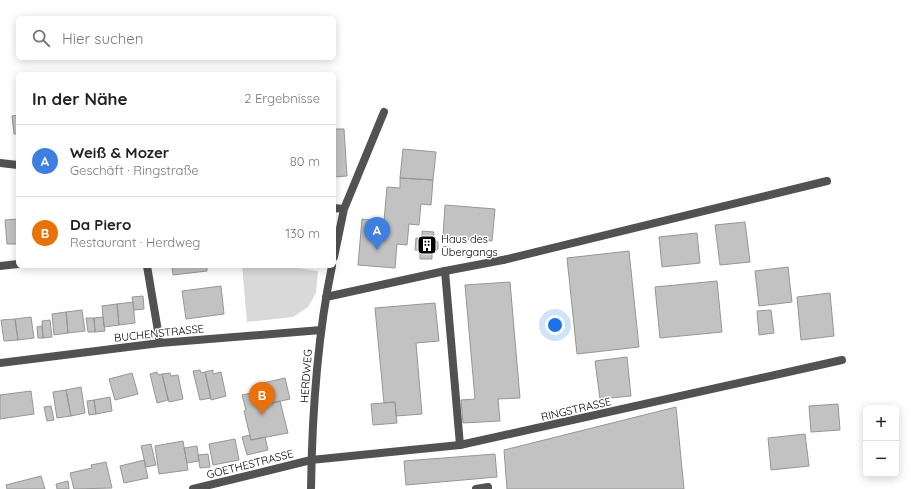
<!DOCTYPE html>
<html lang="de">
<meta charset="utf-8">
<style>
:root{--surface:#fff;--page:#f2f2f2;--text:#222;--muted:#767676;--line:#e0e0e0;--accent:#1a73e8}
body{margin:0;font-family:Quicksand,sans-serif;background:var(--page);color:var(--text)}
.controls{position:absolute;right:12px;bottom:12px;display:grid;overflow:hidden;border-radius:6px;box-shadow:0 2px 10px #0003}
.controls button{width:36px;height:36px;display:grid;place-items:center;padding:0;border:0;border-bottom:1px solid var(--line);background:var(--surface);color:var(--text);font:20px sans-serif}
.you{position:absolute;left:555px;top:325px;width:14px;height:14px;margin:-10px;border:3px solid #fff;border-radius:50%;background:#1a73e8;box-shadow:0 0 0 6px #1a73e833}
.badge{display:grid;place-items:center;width:26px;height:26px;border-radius:50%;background:var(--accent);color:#fff;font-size:13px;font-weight:700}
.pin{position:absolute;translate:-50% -33px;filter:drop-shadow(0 1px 2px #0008)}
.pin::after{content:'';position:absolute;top:21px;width:14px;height:12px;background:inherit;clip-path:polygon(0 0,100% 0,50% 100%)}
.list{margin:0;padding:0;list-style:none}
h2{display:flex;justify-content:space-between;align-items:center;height:52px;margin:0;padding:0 16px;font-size:17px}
h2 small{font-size:13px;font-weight:400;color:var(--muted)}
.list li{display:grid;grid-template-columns:26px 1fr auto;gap:12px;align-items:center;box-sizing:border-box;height:72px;padding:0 16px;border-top:1px solid var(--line)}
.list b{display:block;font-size:15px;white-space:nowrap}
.list p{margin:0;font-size:13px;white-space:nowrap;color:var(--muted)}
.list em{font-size:13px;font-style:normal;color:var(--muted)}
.icon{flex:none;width:22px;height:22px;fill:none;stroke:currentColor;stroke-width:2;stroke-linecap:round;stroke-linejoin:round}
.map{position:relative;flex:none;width:911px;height:489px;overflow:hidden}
.search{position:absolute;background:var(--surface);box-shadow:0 2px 10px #0003;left:16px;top:16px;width:320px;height:44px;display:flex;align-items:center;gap:10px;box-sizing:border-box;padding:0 14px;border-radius:6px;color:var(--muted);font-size:15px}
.panel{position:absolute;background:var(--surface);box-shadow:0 2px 10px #0003;left:16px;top:72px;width:320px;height:196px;border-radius:6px}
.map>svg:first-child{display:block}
.green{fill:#d9d9d9}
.building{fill:#c2c2c2;stroke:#969696}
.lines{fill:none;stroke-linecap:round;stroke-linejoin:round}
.service{stroke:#525252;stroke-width:8}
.minor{stroke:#525252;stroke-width:8}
.labels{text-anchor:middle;stroke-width:3;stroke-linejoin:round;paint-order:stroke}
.poi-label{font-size:11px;fill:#000;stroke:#fff;text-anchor:start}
.street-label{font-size:11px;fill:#000;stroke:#fff}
</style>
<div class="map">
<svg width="911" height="489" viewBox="0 0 911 489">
<rect width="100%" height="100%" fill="#fff"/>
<!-- green -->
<path class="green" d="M242 266H285L318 271 316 293 308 307 293 317 247 322Z"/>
<!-- building -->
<path class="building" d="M18 115V134H14L12 116Z
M334 129H344L347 176 334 177Z
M403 149 436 152 433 180 400 178Z
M400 178 433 180 431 205 421 204 419 225 409 224 407 245 397 244 395 268 358 265 362 219 384 221 387 187 400 188Z
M445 205 495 209 492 241 443 237Z
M18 219V244H7L5 220Z
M745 222 750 262 720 265 715 225Z
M422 231 434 232 433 240 437 241 438 243V249L434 252H432V259H420V250H415L416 238 422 239Z
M697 233 700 263 662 267 659 237Z
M629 251 639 347 577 354 567 258Z
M172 266H207V271L173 275Z
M788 267 792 302 759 306 755 271Z
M717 281 722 332 660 338 655 287Z
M510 282 520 398 498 399 500 421 463 423 461 400 475 399 465 285Z
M221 286 224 314 186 319 182 291Z
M830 293 834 336 801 340 797 297Z
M143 296 144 309 134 310 132 297Z
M133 302 135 323 119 325 117 304Z
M435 303 439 341 416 343 422 414 396 416 395 402 384 403 375 308Z
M117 304 119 325 104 327 102 306Z
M82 310 85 331 68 333 66 312Z
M771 310 774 333 759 335 757 311Z
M66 312 68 333 54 335 52 314Z
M31 317 34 338 18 340 15 319Z
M103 317 105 331 95 332 94 318Z
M86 318H94L95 332H88Z
M15 319 18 340 4 341 1 320Z
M50 320 52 337 43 338 42 321Z
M42 326 43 338H38L37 327Z
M627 357 631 396 600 399 595 361Z
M200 370 201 373 205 372 211 398 200 400 193 371Z
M213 370V374L221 372 226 396 211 400 205 372Z
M157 372 158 375 162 374 168 400 157 403 150 374Z
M132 373 138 394 115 400 109 379Z
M170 373 171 376 178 375 183 399 169 402 162 374Z
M285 378 290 399 268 404 263 383Z
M81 387 85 413 71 416 66 390Z
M66 390 71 416 57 418 53 392Z
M265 390 268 404 280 401 288 433 251 440 244 411 246 410 242 395Z
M31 391 34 414 0 419V395Z
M110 397 112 411 96 414 94 400Z
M94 400 96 414 89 415 87 401Z
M395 402 397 423 373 425 371 404Z
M838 404 840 430 811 432 809 406Z
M51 406 54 420 47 421 44 407Z
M676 407 684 489H507L504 450Z
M805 434 809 466 771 470 768 438Z
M250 435 251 440 265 437 268 450 247 455 242 437Z
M235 439 239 460 213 465 209 444Z
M183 441 188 470 159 474 155 446Z
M151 444 156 465 146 467 141 446Z
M197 446 199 461 187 463 184 448Z
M208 454 210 467 200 468 198 455Z
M495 454 497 477 406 485 404 461Z
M144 460 148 478 124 483 120 466Z
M106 462 112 488 74 489 70 473 92 468 91 465Z
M41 476 45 489H7L6 485Z
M68 481 69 489H57L56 484Z"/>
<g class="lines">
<!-- service -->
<path class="service" d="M503 260 827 181
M445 271 460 445
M476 489 488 487V489"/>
<!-- minor -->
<path class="minor" d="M0 163 18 165
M334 208 344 209
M334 257 344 209 384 112
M0 266 18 264
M147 266 160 343
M326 297 445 271 503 260
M0 363 160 343 321 330
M193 489 311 460 460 445 842 360
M311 489C312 416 317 338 332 266"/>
</g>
<!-- icons -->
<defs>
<symbol id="building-square" viewBox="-11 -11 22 22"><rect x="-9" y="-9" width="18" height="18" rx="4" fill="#000" stroke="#fff"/><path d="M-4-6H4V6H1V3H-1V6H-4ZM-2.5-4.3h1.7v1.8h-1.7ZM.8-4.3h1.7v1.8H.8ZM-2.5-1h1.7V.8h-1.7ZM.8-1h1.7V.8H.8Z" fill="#fff"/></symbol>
</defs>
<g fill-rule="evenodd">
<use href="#building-square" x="416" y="234" width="22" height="22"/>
</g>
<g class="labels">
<!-- poi labels -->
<g class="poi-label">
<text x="441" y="243">Haus des<tspan x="441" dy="13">Übergangs</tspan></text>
</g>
<!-- street labels -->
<g class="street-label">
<text transform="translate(159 333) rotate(-6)" y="4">BUCHENSTRASSE</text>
<text transform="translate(306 376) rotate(-86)" y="4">HERDWEG</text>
<text transform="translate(576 409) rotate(-13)" y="4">RINGSTRASSE</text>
<text transform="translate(250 464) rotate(-14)" y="4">GOETHESTRASSE</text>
</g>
</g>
</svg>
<div class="controls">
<button>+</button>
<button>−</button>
</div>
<div class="you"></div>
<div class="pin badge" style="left:377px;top:250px;background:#3f7fe0">A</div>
<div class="pin badge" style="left:262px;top:415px;background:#e8710a">B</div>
<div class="search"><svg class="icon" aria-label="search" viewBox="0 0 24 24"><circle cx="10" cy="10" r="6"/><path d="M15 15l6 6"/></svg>Hier suchen</div>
<section class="panel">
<h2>In der Nähe<small>2 Ergebnisse</small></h2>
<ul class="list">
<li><span class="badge" style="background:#3f7fe0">A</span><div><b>Weiß &amp; Mozer</b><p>Geschäft · Ringstraße</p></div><em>80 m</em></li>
<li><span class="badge" style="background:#e8710a">B</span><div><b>Da Piero</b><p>Restaurant · Herdweg</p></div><em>130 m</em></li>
</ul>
</section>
</div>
